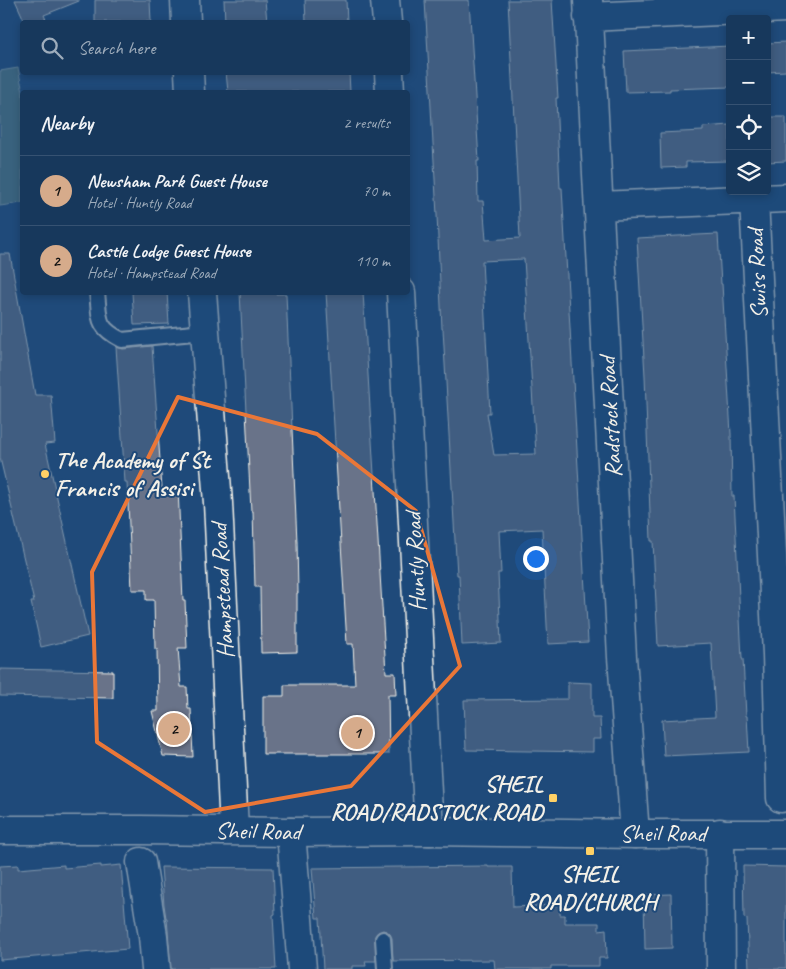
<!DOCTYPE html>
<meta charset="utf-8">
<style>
:root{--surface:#17385c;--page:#203f62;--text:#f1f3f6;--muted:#9eacbb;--line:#365272;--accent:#d6ab8b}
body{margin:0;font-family:Caveat,sans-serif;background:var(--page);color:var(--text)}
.controls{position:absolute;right:15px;top:15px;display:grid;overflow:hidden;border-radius:5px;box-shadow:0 2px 8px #0003}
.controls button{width:45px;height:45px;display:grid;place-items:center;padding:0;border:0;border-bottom:1px solid var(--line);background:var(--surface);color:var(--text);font:25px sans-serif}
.you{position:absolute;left:535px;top:558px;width:18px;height:18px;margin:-12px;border:4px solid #fff;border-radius:50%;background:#1a73e8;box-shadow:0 0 0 8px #1a73e833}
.badge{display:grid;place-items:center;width:32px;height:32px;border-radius:50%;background:var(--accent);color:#111;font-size:16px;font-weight:700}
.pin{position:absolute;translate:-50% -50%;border:2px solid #fff;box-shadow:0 1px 5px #0006}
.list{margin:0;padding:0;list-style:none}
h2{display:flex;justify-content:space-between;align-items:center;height:65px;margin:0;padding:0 20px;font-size:21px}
h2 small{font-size:16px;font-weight:400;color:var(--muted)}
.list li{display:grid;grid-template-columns:32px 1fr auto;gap:15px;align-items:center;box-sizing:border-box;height:70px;padding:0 20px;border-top:1px solid var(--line)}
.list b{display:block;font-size:19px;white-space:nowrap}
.list p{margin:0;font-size:16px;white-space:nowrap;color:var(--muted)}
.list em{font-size:16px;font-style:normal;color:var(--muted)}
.icon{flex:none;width:28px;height:28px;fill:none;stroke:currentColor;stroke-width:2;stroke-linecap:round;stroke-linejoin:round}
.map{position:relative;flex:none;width:786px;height:969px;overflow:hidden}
.search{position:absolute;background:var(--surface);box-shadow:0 2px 8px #0003;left:20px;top:20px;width:390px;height:55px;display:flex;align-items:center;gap:12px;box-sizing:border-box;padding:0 18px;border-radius:5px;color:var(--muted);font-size:19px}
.panel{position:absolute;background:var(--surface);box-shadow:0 2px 8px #0003;left:20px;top:90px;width:390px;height:205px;border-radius:5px}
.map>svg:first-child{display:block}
.green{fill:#5a7e83;stroke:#a7b8b6}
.building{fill:#697389;stroke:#f4f1e8;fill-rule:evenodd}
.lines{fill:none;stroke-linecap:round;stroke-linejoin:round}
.service-casing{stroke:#f4f1e8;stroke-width:18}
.minor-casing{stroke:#f4f1e8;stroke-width:31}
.secondary-casing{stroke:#f4f1e8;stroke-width:31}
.service{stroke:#1f4a7a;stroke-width:14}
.minor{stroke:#1f4a7a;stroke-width:28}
.secondary{stroke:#1f4a7a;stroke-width:28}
.marked{fill:none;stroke:#ea7738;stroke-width:4;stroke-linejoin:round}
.poi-dot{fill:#ffd166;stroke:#1f4a7a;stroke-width:2}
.labels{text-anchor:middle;stroke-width:4;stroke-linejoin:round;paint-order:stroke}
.street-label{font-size:24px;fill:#f4f1e8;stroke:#1f4a7a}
.poi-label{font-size:24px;font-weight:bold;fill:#f4f1e8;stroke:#1f4a7a;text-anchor:start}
</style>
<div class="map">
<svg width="786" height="969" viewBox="0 0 786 969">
<rect width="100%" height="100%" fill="#1f4a7a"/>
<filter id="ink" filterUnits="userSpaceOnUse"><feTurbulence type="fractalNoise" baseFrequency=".02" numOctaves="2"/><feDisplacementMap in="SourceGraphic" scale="10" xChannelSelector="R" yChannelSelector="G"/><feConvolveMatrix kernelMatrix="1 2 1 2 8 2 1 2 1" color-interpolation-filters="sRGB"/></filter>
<g filter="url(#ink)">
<!-- green -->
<path class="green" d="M18 68 23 92 22 203 0 206V71Z"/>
<!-- building -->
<path class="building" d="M15 0H79V1L44 15 47 22H25Z
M95 0H150L151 22H95Z
M224 0H265L267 22H225Z
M305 0H346L347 22H306Z
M425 0H469L479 161H477L478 201H483L486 240 520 238 508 0H552L558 98H556L560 188H562L588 642 548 644 542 529 499 531 501 573H498L501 643 462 645 459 575H457L443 329H442L437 215ZM524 259 536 454 494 455 487 413H490L482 261Z
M786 42V71L767 72V43Z
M730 46V87L670 89V91L626 92 624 51Z
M226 72H349L350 92H228Z
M767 117H786V161L767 162Z
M730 125V161L686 162V167L661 168 660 133 703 131V127Z
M718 234 721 284H722L731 434 732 496H734L742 659H743L746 716H747L749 752 664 756 662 720 715 717 711 643 658 646 653 541H651L645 376 637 238Z
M0 254H10L35 395H51L55 443 45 444 88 636 41 647 31 602H34L0 458Z
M132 292H167L169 324 134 325Z
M240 292H276V294H286L297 542 298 593H297V652L261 653 260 587H255L253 511H251Z
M326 292H363L386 673H395L396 695H388L389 754H263V696H284V685H355L353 644H347Z
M152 346 162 489 178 488 183 601H185L187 648H178L181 687H187L188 709H191L193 757 163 756 152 711H158L157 649H155L154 600H146V590H132L127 482H125L116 347 123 349Z
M0 669 113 671V698L0 696Z
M568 682 592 683V718H600L601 739H593V752L466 750 464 700 568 699Z
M18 865V869L64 865V868L101 865V867L121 865 128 949 0 960V866Z
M488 866V867H512L513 907 560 905V915H565V923H599V930L606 929 607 958H599V966H551V969H495L494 960 393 961 392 938 390 934 386 931 383 930 378 932 375 936 376 961H365L366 966H352V969H323L320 918H316L312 868Z
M743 866 786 867V968H779V969H749L747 919 744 918Z
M161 867 273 868 275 914 273 915 276 969H171L167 918H166L164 905Z
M671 894 672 948 645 949 644 895Z"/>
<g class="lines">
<defs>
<path id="service" d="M97 292C100 319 96 327 122 340L204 332
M383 939 385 969"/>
<path id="minor" d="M185 0 186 22
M385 0 387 22
M588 0 622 657 635 834
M588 17 786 8
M189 72 190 92
M389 72 390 92
M754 200 777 654 781 798
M599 206 786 198
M202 292 218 503 234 830
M401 292 429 831
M291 832 302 969
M720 833 721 969
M141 862 153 936 156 969"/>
<path id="secondary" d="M0 830H140L291 832 429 831 635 834H786"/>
</defs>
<!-- service casing -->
<use href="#service" class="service-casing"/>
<!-- minor casing -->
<use href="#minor" class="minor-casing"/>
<!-- secondary casing -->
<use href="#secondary" class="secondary-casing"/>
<!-- service -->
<use href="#service" class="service"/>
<!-- minor -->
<use href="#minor" class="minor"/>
<!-- secondary -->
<use href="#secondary" class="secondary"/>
</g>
</g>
<!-- marked area -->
<path d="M0 0H786V969H0ZM178 397 317 434 416 511 460 666 351 786 205 812 97 742 92 572Z" fill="#1f4a7a" fill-opacity=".55" fill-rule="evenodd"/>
<path class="marked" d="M178 397 317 434 416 511 460 666 351 786 205 812 97 742 92 572Z"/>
<!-- markers -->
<g class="poi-dot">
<circle cx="45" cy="474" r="5"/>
<rect x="548" y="793" width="10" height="10" rx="2.5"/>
<rect x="585" y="846" width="10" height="10" rx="2.5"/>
</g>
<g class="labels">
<!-- street labels -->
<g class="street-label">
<text transform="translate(757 274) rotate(-93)" y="8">Swiss Road</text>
<text transform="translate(610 417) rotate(-93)" y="8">Radstock Road</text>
<text transform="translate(415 562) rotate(-93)" y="8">Huntly Road</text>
<text transform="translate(222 591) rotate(-93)" y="8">Hampstead Road</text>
<text transform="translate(258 831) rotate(1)" y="8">Sheil Road</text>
<text x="663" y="841">Sheil Road</text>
</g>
<!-- poi labels -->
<g class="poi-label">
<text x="55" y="468">The Academy of St<tspan x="55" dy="28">Francis of Assisi</tspan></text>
<text x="543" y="792" text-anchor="end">SHEIL<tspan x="543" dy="28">ROAD/RADSTOCK ROAD</tspan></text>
<text x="590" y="882" text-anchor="middle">SHEIL<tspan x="590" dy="28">ROAD/CHURCH</tspan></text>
</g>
</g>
</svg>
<div class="controls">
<button>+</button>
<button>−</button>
<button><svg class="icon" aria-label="locate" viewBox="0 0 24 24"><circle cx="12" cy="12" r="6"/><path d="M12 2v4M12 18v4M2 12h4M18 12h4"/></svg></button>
<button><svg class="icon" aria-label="layers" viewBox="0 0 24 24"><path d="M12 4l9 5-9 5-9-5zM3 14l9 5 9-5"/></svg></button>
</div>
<div class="you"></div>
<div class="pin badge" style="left:357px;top:733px">1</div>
<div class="pin badge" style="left:174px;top:729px">2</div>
<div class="search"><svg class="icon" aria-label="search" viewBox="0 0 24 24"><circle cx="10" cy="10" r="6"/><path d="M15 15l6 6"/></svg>Search here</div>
<section class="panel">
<h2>Nearby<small>2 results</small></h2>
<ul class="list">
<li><span class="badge">1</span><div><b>Newsham Park Guest House</b><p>Hotel · Huntly Road</p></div><em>70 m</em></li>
<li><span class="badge">2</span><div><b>Castle Lodge Guest House</b><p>Hotel · Hampstead Road</p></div><em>110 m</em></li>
</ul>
</section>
</div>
